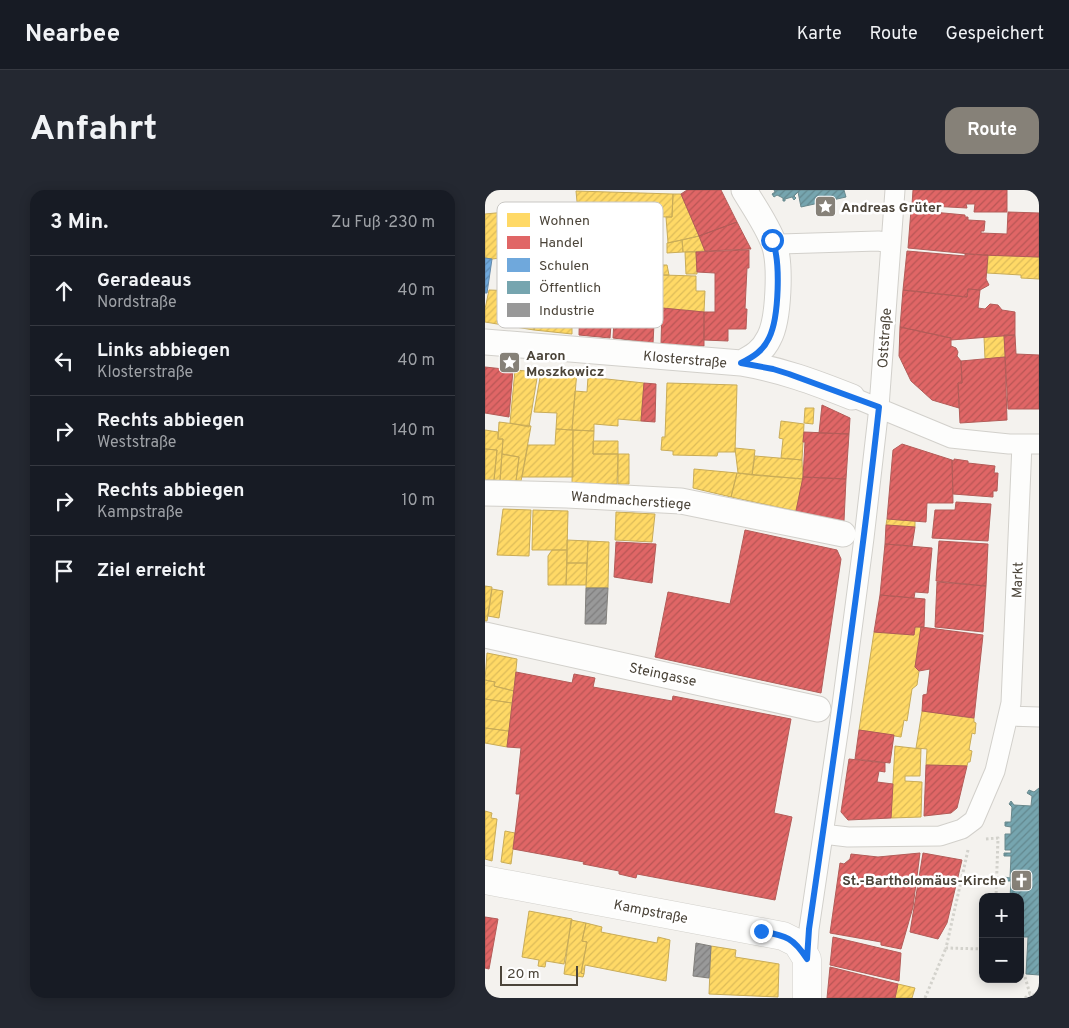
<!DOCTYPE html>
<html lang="de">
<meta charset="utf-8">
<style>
:root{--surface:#171b24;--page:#242831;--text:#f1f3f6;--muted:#9ea1a6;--line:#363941;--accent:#868178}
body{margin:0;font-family:Overpass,sans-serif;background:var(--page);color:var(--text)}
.controls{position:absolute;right:15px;bottom:15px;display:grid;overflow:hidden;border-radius:10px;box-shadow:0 2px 12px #0003}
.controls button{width:45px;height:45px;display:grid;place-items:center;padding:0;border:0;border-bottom:1px solid var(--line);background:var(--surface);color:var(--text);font:25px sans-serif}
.scale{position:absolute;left:15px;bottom:12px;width:78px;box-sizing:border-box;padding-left:5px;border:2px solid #4b4439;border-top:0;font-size:14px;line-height:18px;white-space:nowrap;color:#4b4439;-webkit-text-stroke:4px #fff;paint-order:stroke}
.stop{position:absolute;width:15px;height:15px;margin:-11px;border:4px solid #1a73e8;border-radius:50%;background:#fff}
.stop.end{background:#1a73e8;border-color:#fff;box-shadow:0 1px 5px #0008}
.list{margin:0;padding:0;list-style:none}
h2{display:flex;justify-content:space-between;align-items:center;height:65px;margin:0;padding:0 20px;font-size:21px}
h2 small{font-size:16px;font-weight:400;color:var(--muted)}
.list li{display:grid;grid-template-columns:32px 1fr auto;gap:15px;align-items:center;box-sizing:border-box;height:70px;padding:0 20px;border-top:1px solid var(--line)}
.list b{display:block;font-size:19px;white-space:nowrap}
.list p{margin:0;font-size:16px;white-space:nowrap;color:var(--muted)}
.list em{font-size:16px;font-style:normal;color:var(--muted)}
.icon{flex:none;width:28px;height:28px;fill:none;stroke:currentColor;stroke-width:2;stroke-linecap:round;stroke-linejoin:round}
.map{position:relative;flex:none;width:554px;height:808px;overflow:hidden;border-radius:15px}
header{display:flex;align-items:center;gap:30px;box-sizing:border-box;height:70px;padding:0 25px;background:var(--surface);border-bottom:1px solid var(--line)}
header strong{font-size:24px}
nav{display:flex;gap:28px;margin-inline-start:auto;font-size:18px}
.intro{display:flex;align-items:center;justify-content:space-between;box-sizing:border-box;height:120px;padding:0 30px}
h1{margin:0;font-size:35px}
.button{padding:12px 22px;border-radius:15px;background:var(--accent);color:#fff;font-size:18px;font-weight:700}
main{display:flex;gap:30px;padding:0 30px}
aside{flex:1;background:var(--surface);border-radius:15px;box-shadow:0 2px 12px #0003}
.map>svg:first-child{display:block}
.homes{fill:url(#homes-hatch);stroke:#c9ac58}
.shops{fill:url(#shops-hatch);stroke:#b35c58}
.schools{fill:url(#schools-hatch);stroke:#648aab}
.public{fill:url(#public-hatch);stroke:#69888c}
.industry{fill:url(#industry-hatch);stroke:#82807c}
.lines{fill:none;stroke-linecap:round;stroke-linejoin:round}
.pedestrian-casing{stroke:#d2d0cb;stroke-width:21}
.minor-casing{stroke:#d2d0cb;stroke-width:27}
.tertiary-casing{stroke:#d2d0cb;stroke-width:29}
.path{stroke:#d3d2cc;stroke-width:3;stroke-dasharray:2.5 2.5;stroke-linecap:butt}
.pedestrian{stroke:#fdfdfc;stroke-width:19}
.minor{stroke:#fdfdfc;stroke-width:25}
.tertiary{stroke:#fdfdfc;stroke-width:28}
.route{stroke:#1a73e8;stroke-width:6}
.labels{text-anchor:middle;stroke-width:5;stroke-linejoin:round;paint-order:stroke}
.poi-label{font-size:14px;font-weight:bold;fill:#4b4439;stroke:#fff;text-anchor:start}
.street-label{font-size:14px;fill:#4b4439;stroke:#fff}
.key{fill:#fff;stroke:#c9c7c4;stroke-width:1}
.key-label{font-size:14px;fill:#4b4439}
</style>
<header>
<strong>Nearbee</strong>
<nav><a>Karte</a><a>Route</a><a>Gespeichert</a></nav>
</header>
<div class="intro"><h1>Anfahrt</h1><a class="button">Route</a></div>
<main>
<aside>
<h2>3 Min.<small>Zu Fuß · 230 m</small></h2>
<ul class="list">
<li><svg class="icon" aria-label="ahead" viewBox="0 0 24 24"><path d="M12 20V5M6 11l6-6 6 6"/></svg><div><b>Geradeaus</b><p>Nordstraße</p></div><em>40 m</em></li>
<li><svg class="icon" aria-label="left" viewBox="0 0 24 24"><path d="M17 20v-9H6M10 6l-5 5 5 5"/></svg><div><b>Links abbiegen</b><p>Klosterstraße</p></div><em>40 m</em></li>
<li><svg class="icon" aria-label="right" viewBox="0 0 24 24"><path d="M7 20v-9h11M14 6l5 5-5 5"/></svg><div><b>Rechts abbiegen</b><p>Weststraße</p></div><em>140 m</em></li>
<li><svg class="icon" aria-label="right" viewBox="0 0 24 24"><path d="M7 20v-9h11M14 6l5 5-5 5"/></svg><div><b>Rechts abbiegen</b><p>Kampstraße</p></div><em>10 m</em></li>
<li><svg class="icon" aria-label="arrive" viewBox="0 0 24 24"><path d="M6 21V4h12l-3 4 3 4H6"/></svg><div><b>Ziel erreicht</b></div></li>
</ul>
</aside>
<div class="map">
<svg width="554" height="808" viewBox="0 0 554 808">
<defs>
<pattern id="homes-hatch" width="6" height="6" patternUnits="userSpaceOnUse" patternTransform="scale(1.25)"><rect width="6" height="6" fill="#ffd966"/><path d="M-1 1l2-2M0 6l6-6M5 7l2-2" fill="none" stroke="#dcbb59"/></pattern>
<pattern id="shops-hatch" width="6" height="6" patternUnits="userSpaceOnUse" patternTransform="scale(1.25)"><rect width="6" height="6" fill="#e06666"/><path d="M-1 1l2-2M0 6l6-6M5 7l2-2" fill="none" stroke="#b85655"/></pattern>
<pattern id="schools-hatch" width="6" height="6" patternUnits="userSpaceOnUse" patternTransform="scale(1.25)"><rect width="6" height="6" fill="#6fa8dc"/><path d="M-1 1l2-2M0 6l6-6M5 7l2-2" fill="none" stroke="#5d8ab3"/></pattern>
<pattern id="public-hatch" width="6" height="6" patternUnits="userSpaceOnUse" patternTransform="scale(1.25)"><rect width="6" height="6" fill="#76a5af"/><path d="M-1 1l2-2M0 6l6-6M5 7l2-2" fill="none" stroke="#63888f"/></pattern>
<pattern id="industry-hatch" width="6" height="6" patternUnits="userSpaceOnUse" patternTransform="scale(1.25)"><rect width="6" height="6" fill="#999"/><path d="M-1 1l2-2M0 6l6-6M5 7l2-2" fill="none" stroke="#7f7e7e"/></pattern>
</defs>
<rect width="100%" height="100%" fill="#f4f2ee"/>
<!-- homes -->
<path class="homes" d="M91 1 188 4 187 27 119 26V69L94 68 92 43 95 44Z
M188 4H196L214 46 183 53 181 27H187Z
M53 19 58 63 7 69 0 68V24Z
M214 46 220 61 198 62 197 50Z
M197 50 198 62 182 63V53Z
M200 62H211L212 84H201Z
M503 65 554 67V89L536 88V85L502 83Z
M177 75H182L184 85H177Z
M177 85 211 86V101H220L219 122 176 118Z
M31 97 47 98 46 102 55 103 49 140 0 132V119L4 100 31 101Z
M55 103 87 105V144L49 140Z
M519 145 520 167 500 169 499 147Z
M30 180 53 182 44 237 25 233Z
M79 180 92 181 87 240 71 239 72 223 49 222 56 182 79 184Z
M103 187 159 193 156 231 133 229V236L109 234V241L87 240 90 201 102 202Z
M182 193 252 195 250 262H233L232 266 188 265V261L176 260 177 247H180Z
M320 218H329L328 234 319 233Z
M296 231 319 234 317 270 296 268 298 249 294 248Z
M14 232 46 236 36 291H31L34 267 17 264 18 249H13Z
M71 239 88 240V287H37L43 255H70Z
M0 240 13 242V249H18L15 291 9 290 12 260 0 259Z
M88 240 109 241 108 264H133L132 294 87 293Z
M108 251H133V264H108Z
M250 258 270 260 267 285 253 283Z
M0 259 12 260 9 290H0Z
M17 264 34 267 31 291H15Z
M133 264H144V294H133Z
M270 266 317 270 318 289 267 285Z
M209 279 252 283 246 307 208 298Z
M252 283 318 289 311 321 246 307Z
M18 319 46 320 44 366 12 365Z
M48 320 83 321 82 360H47Z
M131 322 170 324 167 352 130 350Z
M402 329 430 331V337L401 335Z
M82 350 103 351 102 373H82Z
M103 351 124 352 123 398H101Z
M67 360H82L81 395H63V366Z
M82 373H102L101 395H81Z
M0 396 7 397 2 431H0Z
M7 399 18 401 14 428 3 426Z
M430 437H436L430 477 434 481 432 495 427 499 422 531 419 530 416 547 374 540 389 442 429 445Z
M2 463 32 469 29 501 9 496 10 492 0 490Z
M0 490 10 492 9 496 29 501 27 513 0 509Z
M0 509 27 513 24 541 0 538Z
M437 521 489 528V532L491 533 490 544 487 543 484 560 487 561 485 572H483L482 576 441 575 442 559 431 558Z
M0 538 24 541 22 557 0 553Z
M410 556 436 559 435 586H420V591L437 592 436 627 406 628Z
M0 621 7 623 6 628 12 629 7 671 0 669Z
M20 641 30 643 26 674 16 672Z
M44 721 87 729 79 774 61 771 60 777 53 776 54 770 37 767Z
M86 730 101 733 97 751 102 752 96 783 99 784 98 787 79 784Z
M101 733 117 737 116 742 172 753 173 747 185 750 181 791 100 775 99 784 96 783 102 752 97 751Z
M226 756 251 760 250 767 294 774 293 807 224 804Z
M413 794 430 798 427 808H410Z"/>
<!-- shops -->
<path class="shops" d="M202 0H236L252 32 214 46 196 4Z
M428 0H522V22H489L490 14H481L482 18 427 15Z
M426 20 480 25V27H483V30L500 31 499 41H496V43L522 44 523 22 554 23V67L496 65 423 58Z
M252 32 266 59 220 61 214 46Z
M264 60V78H262L260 119H262L261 139H243V151L219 150V122H230V83L212 82 211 62Z
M422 61 480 66V64L503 65 501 89 504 95 495 100 483 99 482 107 418 100Z
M483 99 495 100 493 118 500 119 505 114 513 115 517 120 530 122V145L466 150V148L415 137 418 100 482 107Z
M95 104 128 106 125 148 94 145Z
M130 113 170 115 168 153 128 148Z
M177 118 219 122V156L176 154Z
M415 137 466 148V156L471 158 473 162 472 166 476 171 477 193H473L474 218 447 210 426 191 414 166Z
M519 145H530L531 164 554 165V219H523Z
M520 167 522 230 475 233 473 193H477L476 171Z
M0 177 28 180 24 227 0 223Z
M159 193 171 194 170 232 156 231Z
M337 215 365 228 364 244 334 243Z
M319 242 364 244 361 289 318 287 320 252H318Z
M417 254 467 270 468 313H442L441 332 402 329 408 260Z
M469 269 483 271V273L510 276 509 283H513L512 301H508V307L468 304 467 270 469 271Z
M318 287 361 289 359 331 311 321Z
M471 312 506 314 503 351 447 348 450 320H470Z
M401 335 430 337 427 356 400 354Z
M260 340 352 360 356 369 336 503 170 467 183 402 245 414Z
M454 351 503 354 501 396 451 391Z
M131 352 171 354 167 393 129 387Z
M400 354 447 358 443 403 430 402 429 408 395 405Z
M452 392 501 396 498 442 450 437Z
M395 405 440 409 439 437H430L429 445 389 442Z
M436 437 498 445 489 528 437 521 438 505 442 504 445 479 434 481 430 477Z
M31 482 87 493 89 484 110 488 108 497 187 511 188 506 306 529 289 623 307 627 290 710 152 684 151 688 134 684V681L98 674 99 672 28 659 35 604H31L36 558 22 557Z
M374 540 409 545 405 573 370 569Z
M364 569 400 573V582L394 581 392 592 408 594 406 628 363 630 356 622Z
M441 575 482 576 472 618 466 623 439 626Z
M435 663 428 717 416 759 396 755V752L345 743 355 673 359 674 365 669 366 664 393 667Z
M438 663 477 670 462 733 453 749 425 742Z
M0 727 13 729 4 779 0 778Z
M348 747 416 763 414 791 345 775Z
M345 777 413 794 410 808H342Z"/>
<!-- schools -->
<path class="schools" d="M0 68 7 69 2 103H0Z"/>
<!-- public -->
<path class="public" d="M289 0H359L361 7 316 17 313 2 309 6 311 8 309 10 307 7 300 9V11H298V8L292 5 289 7 287 4 290 2Z
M554 598V785L541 784 543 747H535V707H525L526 691H519V687L525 688 526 666H519V663H526V660H520V644H526V637L520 636V632H526L527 617 524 614 526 611 529 615 546 616 547 606 542 603 544 600 549 602Z"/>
<!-- industry -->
<path class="industry" d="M101 398H123L121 434H100Z
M211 753 226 756 224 788 208 786Z"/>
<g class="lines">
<defs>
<path id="pedestrian" d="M290 56 295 54 393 51 406 53
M367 207 466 248 524 254H554
M523 526 554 527
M338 644 363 647 455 646 477 639 489 630 510 581 526 513 537 254
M322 769 324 739 356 523 379 348 394 217 410 0"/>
<path id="minor" d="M0 152 256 173C297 180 329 192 367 207
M256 173C268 167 278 161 284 148 294 130 296 73 289 54 282 35 269 17 259 0
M0 303 82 305 196 311 358 344
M0 445 333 519"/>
<path id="tertiary" d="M0 690 298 746 312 753 322 769V808"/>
</defs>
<!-- pedestrian casing -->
<use href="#pedestrian" class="pedestrian-casing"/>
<!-- minor casing -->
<use href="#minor" class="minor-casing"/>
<!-- tertiary casing -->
<use href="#tertiary" class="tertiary-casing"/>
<!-- path -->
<path class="path" d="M501 649 513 648 511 707
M483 660 461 758 498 759
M535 787H540L545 804 554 807
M440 808 461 758
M540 808 545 804"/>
<!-- pedestrian -->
<use href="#pedestrian" class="pedestrian"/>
<!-- minor -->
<use href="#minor" class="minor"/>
<!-- tertiary -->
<use href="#tertiary" class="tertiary"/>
</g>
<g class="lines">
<!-- route -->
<path class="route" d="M276 741C301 746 308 747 322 769L324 739C349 565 375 392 394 217L304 184 288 179 256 173C268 167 278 161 284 148 294 128 296 70 287 50"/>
</g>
<!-- icons -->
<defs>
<symbol id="sight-square" viewBox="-11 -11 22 22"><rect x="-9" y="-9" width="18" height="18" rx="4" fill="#868178" stroke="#fff"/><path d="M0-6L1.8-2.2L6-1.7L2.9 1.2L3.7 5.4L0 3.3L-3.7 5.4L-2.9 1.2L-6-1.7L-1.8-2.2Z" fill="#fff"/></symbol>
<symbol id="church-square" viewBox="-11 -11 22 22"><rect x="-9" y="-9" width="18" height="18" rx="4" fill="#868178" stroke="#fff"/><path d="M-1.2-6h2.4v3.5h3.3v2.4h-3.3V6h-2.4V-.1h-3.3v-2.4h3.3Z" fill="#fff"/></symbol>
</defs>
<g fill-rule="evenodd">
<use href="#sight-square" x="328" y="4" width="25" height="25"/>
<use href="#sight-square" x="12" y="160" width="25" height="25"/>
<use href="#church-square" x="524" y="678" width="25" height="25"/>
</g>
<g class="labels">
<!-- poi labels -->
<g class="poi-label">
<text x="356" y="22">Andreas Grüter</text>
<text x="41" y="170">Aaron<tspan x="41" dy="16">Moszkowicz</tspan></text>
<text x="521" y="695" text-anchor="end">St.-Bartholomäus-Kirche</text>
</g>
<!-- street labels -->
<g class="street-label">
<text transform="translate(399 148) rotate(-86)" y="5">Oststraße</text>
<text transform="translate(200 169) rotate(5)" y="5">Klosterstraße</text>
<text transform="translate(146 310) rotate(4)" y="5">Wandmacherstiege</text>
<text transform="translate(532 390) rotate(-88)" y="5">Markt</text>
<text transform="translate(178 484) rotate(12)" y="5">Steingasse</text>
<text transform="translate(166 721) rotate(11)" y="5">Kampstraße</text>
</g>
</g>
<!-- legend -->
<rect x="12" y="12" width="166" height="126" rx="8" class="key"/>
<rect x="22" y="23" width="23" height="14" fill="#ffd966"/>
<rect x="22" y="46" width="23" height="13" fill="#e06666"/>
<rect x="22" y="68" width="23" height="14" fill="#6fa8dc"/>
<rect x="22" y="91" width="23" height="13" fill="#76a5af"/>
<rect x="22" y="113" width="23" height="14" fill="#999"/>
<g class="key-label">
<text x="54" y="35">Wohnen</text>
<text x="54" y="57">Handel</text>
<text x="54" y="80">Schulen</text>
<text x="54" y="102">Öffentlich</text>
<text x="54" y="125">Industrie</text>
</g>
</svg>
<div class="controls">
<button>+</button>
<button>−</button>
</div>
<div class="scale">20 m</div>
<div class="stop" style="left:287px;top:50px"></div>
<div class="stop end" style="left:276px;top:741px"></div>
</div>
</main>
